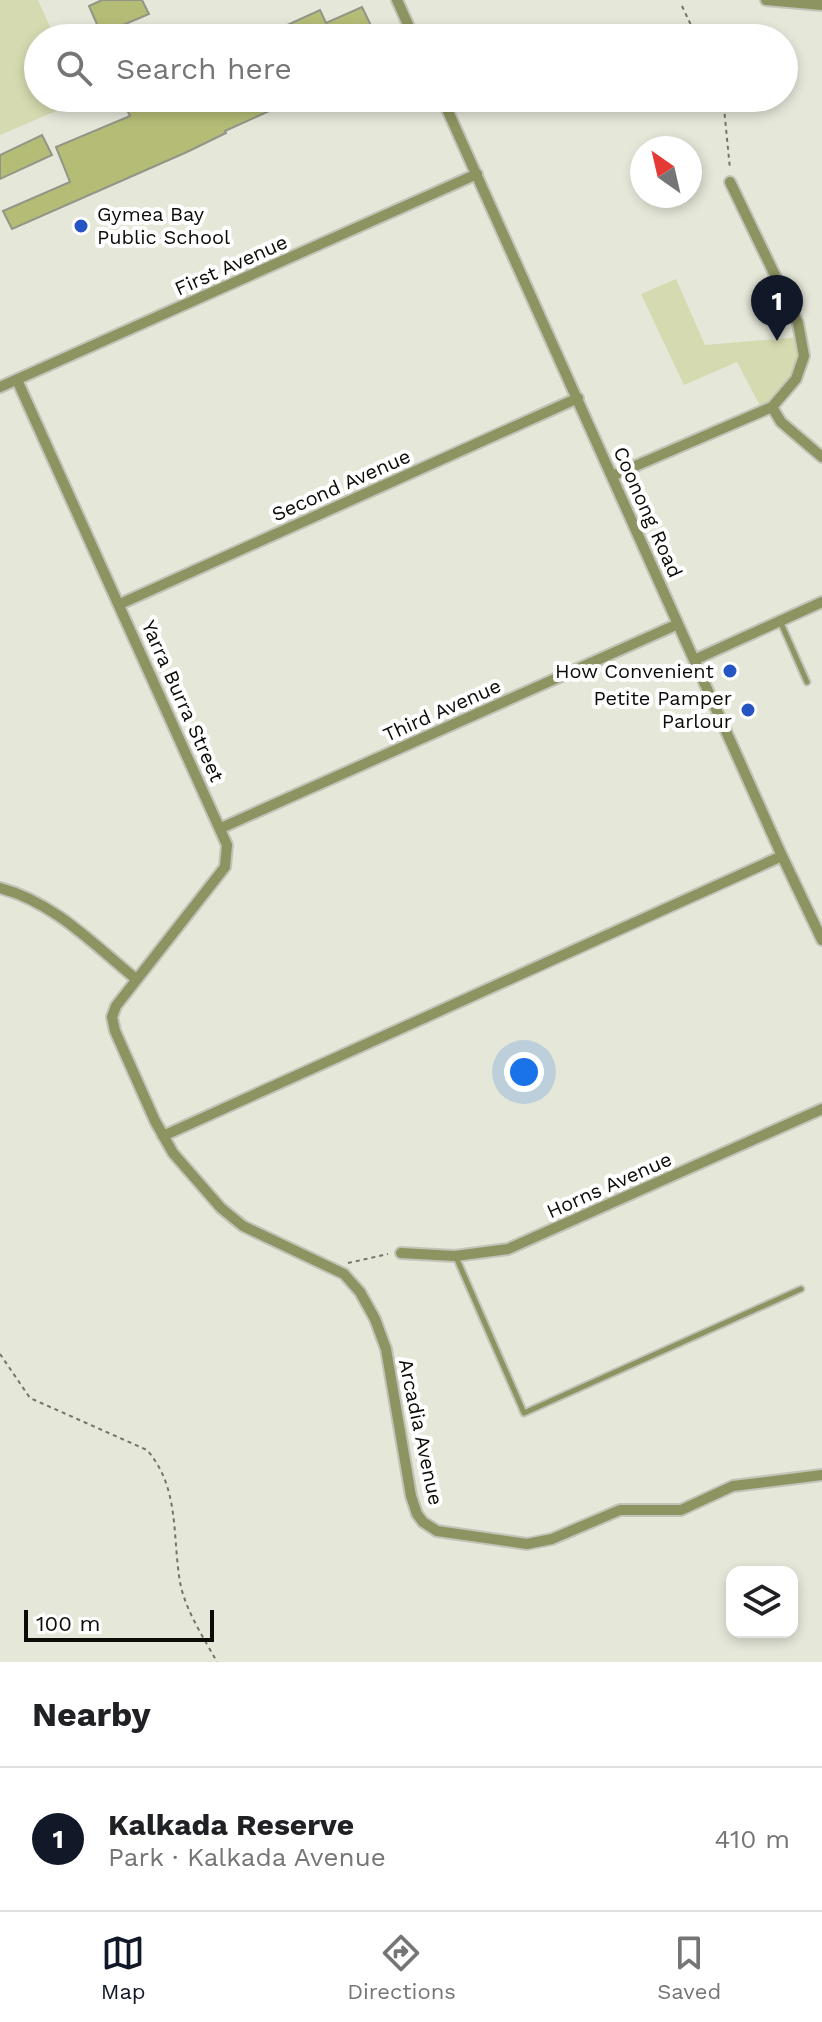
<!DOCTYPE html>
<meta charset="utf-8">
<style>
:root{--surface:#fff;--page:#f2f2f2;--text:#202124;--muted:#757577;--line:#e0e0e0;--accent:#111827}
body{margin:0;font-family:"Work Sans",sans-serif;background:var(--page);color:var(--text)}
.controls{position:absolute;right:24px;bottom:24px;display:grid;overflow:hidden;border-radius:16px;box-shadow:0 4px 12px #0003}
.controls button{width:72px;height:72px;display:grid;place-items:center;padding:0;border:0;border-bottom:2px solid var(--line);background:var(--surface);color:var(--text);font:40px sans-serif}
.compass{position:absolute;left:630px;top:136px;width:72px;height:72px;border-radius:50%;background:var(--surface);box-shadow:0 4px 12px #0003;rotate:326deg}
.scale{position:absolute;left:24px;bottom:20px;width:190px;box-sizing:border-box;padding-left:8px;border:4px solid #0b0c08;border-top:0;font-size:22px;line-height:28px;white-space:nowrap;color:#0b0c08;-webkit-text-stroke:6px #fff;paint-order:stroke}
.you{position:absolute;left:524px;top:1072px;width:28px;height:28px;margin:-20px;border:6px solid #fff;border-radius:50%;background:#1a73e8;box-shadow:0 0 0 12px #1a73e833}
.badge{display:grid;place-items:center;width:52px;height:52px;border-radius:50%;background:var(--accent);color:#fff;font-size:26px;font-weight:700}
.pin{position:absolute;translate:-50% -66px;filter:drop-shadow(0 2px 4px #0008)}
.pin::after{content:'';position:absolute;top:42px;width:28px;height:24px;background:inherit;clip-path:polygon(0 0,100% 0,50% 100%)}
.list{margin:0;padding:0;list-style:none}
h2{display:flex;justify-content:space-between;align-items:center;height:104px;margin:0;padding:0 32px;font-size:34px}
h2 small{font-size:26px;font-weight:400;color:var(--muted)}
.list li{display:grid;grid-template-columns:52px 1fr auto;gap:24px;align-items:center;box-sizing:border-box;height:144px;padding:0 32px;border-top:2px solid var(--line)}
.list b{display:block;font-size:30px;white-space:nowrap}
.list p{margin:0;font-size:26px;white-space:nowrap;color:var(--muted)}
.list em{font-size:26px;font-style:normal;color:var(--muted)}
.icon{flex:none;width:44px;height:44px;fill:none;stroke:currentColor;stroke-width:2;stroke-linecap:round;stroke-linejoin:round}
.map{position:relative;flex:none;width:822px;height:1662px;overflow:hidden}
.search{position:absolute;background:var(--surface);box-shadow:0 4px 12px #0003;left:24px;right:24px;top:24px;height:88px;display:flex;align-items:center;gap:20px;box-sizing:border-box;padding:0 28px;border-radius:44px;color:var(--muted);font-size:30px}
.sheet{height:248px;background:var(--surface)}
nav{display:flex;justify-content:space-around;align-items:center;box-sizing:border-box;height:112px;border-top:2px solid var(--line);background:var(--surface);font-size:22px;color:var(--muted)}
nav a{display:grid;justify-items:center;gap:4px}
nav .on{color:var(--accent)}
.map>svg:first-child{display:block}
.green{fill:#d5dab0}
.building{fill:#b5bc76;stroke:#939588;stroke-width:2}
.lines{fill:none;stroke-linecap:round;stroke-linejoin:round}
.lane-casing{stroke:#c2c4b8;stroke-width:9}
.street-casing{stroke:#c2c4b8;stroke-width:14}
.path{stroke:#73746c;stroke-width:2;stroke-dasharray:4 4;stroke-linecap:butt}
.lane{stroke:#8e9362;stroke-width:5}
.street{stroke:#8e9362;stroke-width:10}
.poi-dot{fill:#2455c2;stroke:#fff;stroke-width:3}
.labels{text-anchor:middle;stroke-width:8;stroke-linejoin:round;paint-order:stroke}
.poi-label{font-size:20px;fill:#0b0c08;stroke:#fff;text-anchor:end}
.street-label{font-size:20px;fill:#0b0c08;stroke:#fff}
</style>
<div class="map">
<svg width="822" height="1662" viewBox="0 0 822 1662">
<rect width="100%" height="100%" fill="#e5e7d9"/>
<!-- green -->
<path class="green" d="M0 0H38L55 38H38V98L82 100 0 135Z
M676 279 705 345 801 337C807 376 788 386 763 411L737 362 684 385 641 294Z"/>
<!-- building -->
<path class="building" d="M102 0H142L149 14 116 28 120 38H103L89 6Z
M362 7 377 38H291L285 26 320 10 326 23Z
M144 98H211L216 111 246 98H298L225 131 226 133 187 152 12 229 3 211 70 182 56 147 130 116 125 106Z
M42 135 52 155 0 179V155Z"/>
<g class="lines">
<defs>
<path id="lane" d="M780 621 807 682
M456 1257 524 1413 801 1289"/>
<path id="street" d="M397 0 414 38
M766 0 822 5
M442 98 782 856 822 940
M17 380 227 845 225 867 116 1006 112 1017 115 1031 155 1121 173 1153 221 1208 243 1226 344 1274 360 1292 375 1319 386 1349 411 1496 417 1514 423 1522 437 1531 527 1544 552 1539 620 1510H681L733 1486 822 1475
M0 387 477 174
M772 407 781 422 822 457
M612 476 772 407 796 379 804 356 798 323 730 182
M120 604 578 398
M694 660 822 602
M221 828 678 624
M0 888C54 902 94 945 136 979
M163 1136 782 856
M401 1253 455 1256 508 1249 822 1109"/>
</defs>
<!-- lane casing -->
<use href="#lane" class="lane-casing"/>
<!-- street casing -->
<use href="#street" class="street-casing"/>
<!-- path -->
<path class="path" d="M682 6 697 38
M723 98 730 169
M348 1263 388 1254
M0 1354 30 1398 147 1450C180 1488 172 1535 180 1582 185 1610 204 1638 217 1662"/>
<!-- lane -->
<use href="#lane" class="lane"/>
<!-- street -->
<use href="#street" class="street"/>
</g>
<!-- markers -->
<g class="poi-dot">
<circle cx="81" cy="226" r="8"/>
<circle cx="730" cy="671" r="8"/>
<circle cx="748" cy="710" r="8"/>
</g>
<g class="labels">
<!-- poi labels -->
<g class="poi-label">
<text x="97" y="221" text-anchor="start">Gymea Bay<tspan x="97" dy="23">Public School</tspan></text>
<text x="714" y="678">How Convenient</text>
<text x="732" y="705">Petite Pamper<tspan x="732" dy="23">Parlour</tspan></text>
</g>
<!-- street labels -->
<g class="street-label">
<text transform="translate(231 265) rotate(-24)" y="7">First Avenue</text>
<text transform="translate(341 485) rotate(-24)" y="7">Second Avenue</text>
<text transform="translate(648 512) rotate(66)" y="7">Coonong Road</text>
<text transform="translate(183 701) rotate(66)" y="7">Yarra Burra Street</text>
<text transform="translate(442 710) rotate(-24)" y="7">Third Avenue</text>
<text transform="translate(609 1185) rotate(-24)" y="7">Horns Avenue</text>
<text transform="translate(421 1432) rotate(78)" y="7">Arcadia Avenue</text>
</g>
</g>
</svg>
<div class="controls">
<button><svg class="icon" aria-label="layers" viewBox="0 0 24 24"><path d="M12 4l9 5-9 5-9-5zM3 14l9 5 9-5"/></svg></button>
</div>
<svg class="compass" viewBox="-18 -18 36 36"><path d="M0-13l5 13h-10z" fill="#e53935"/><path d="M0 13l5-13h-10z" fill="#757577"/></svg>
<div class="scale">100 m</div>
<div class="you"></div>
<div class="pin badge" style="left:777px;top:341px">1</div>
<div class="search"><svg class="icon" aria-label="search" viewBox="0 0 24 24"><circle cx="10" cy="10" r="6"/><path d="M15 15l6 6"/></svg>Search here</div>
</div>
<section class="sheet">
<h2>Nearby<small></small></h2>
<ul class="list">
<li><span class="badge">1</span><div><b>Kalkada Reserve</b><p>Park · Kalkada Avenue</p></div><em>410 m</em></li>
</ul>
</section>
<nav>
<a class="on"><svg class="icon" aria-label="map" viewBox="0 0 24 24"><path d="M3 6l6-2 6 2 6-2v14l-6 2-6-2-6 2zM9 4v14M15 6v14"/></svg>Map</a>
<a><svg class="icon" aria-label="directions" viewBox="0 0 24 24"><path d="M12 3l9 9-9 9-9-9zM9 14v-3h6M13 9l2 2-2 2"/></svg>Directions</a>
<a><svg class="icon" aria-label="saved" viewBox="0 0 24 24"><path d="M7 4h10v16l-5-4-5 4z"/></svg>Saved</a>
</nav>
